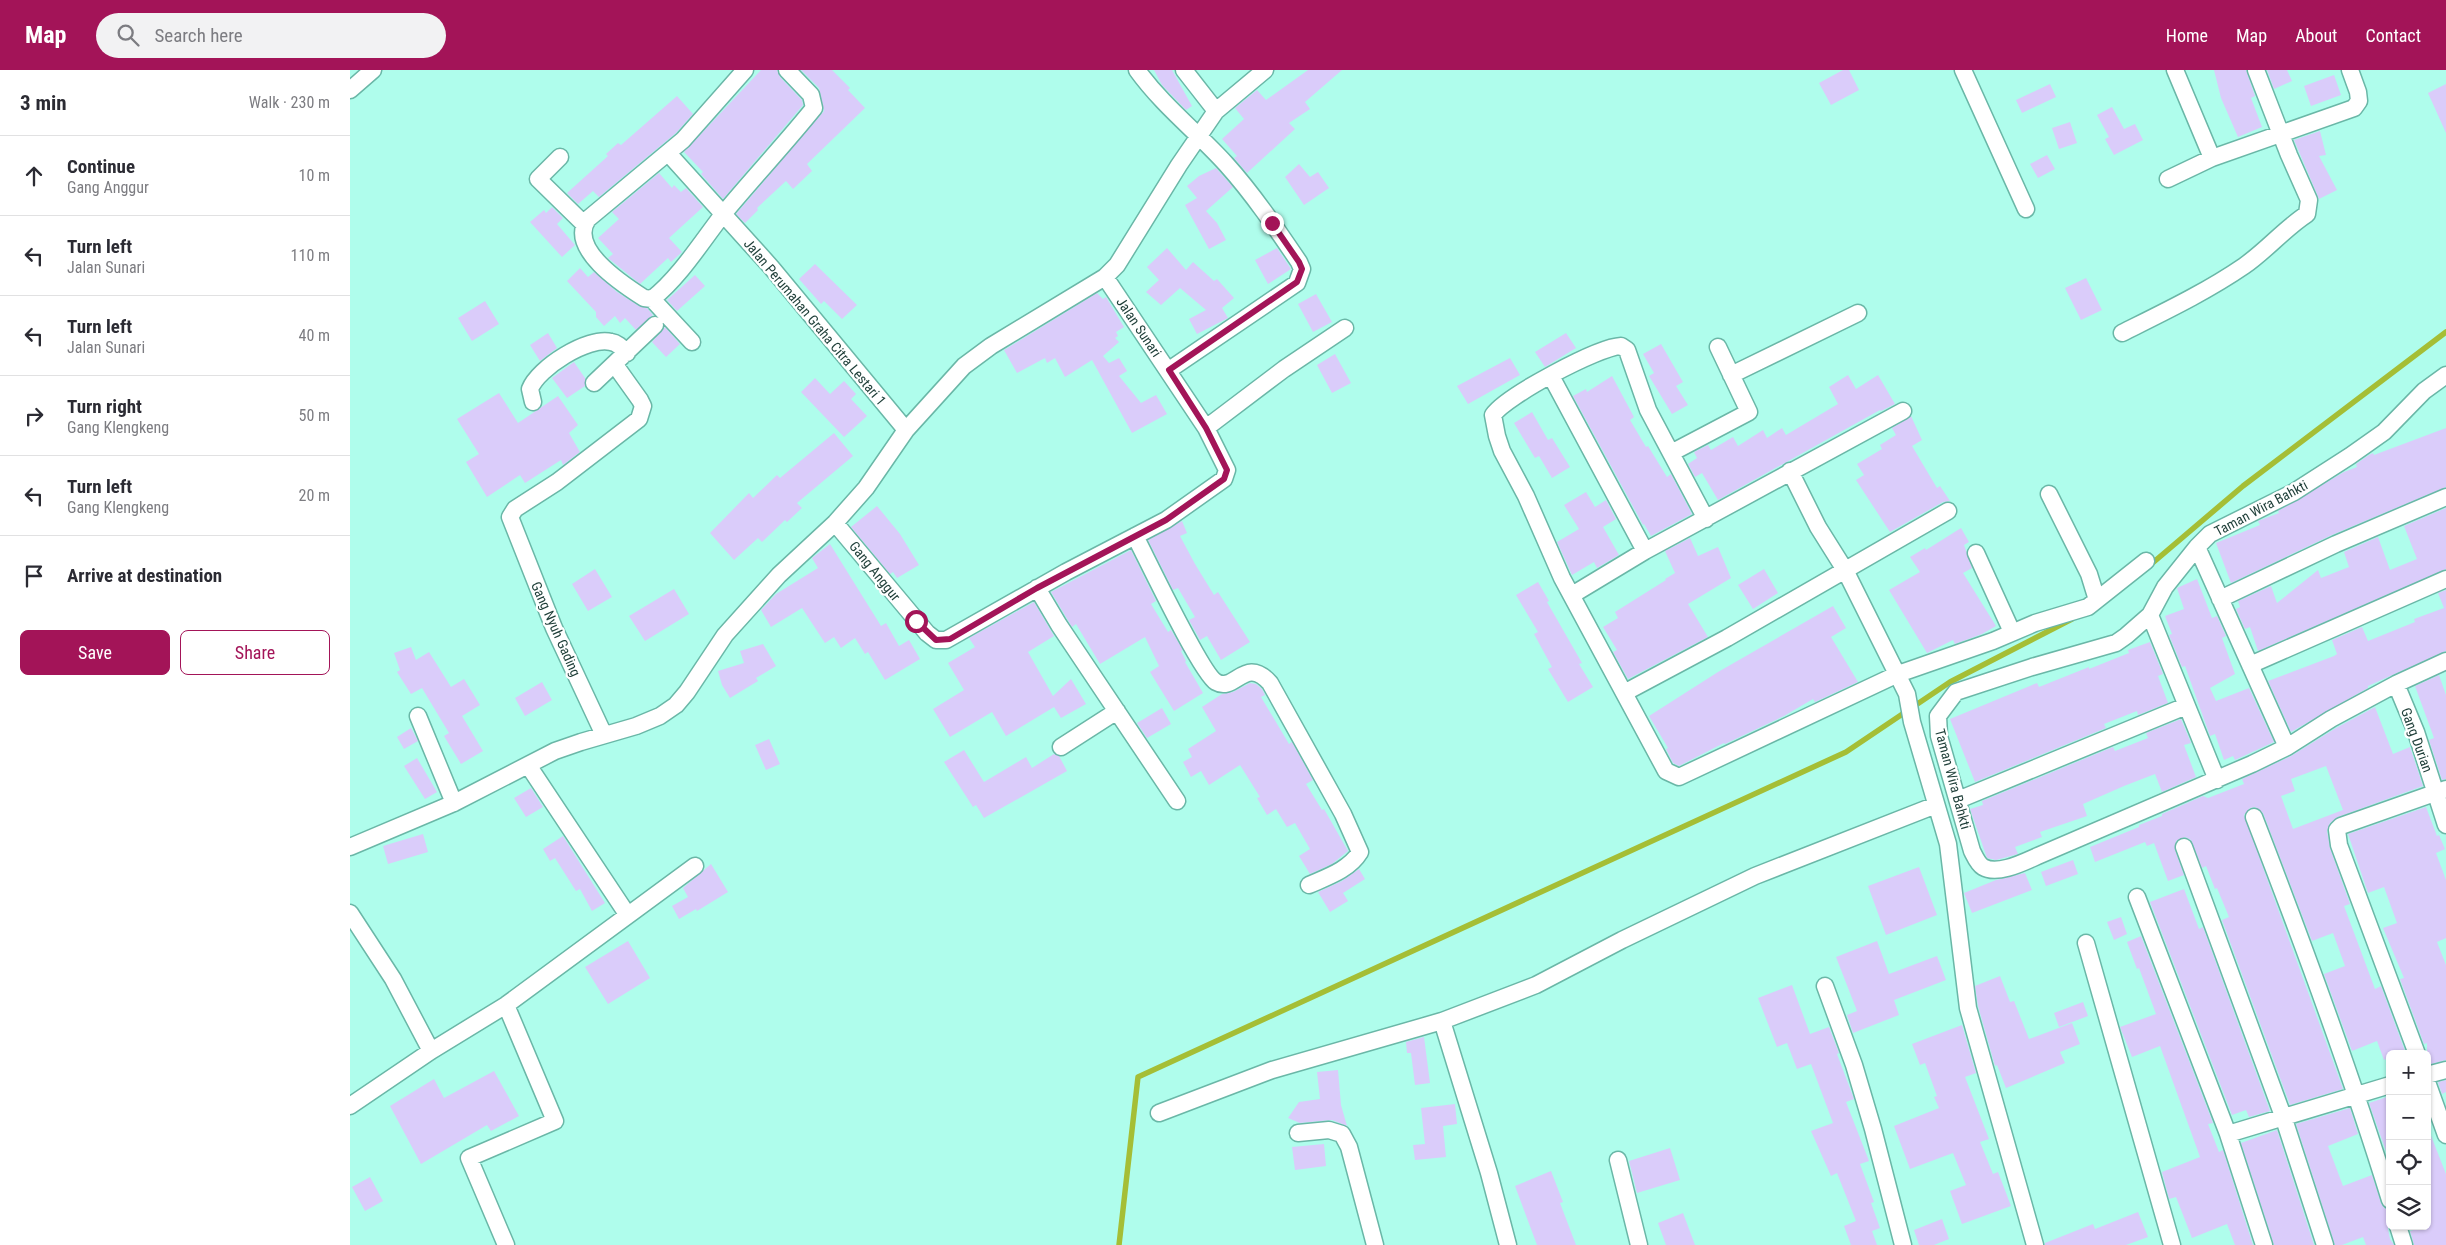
<!DOCTYPE html>
<meta charset="utf-8">
<style>
:root{--surface:#fff;--page:#f2f2f3;--text:#2b2b33;--muted:#7c7c81;--line:#e1e1e2;--accent:#a31458}
body{margin:0;font-family:"Roboto Condensed",sans-serif;background:var(--page);color:var(--text)}
.controls{position:absolute;right:15px;bottom:15px;display:grid;overflow:hidden;border-radius:8px;box-shadow:0 1px 4px #0004}
.controls button{width:45px;height:45px;display:grid;place-items:center;padding:0;border:0;border-bottom:1px solid var(--line);background:var(--surface);color:var(--text);font:25px sans-serif}
.stop{position:absolute;width:15px;height:15px;margin:-11px;border:4px solid #a31458;border-radius:50%;background:#fff}
.stop.end{background:#a31458;border-color:#fff;box-shadow:0 1px 5px #0008}
.list{margin:0;padding:0;list-style:none}
h2{display:flex;justify-content:space-between;align-items:center;height:65px;margin:0;padding:0 20px;font-size:21px}
h2 small{font-size:16px;font-weight:400;color:var(--muted)}
.list li{display:grid;grid-template-columns:32px 1fr auto;gap:15px;align-items:center;box-sizing:border-box;height:80px;padding:0 20px;border-top:1px solid var(--line)}
.list b{display:block;font-size:19px;white-space:nowrap}
.list p{margin:0;font-size:16px;white-space:nowrap;color:var(--muted)}
.list em{font-size:16px;font-style:normal;color:var(--muted)}
.actions{display:flex;gap:10px;padding:15px 20px}
.actions a{flex:1;padding:11px 0;border:1px solid var(--accent);border-radius:8px;text-align:center;font-size:18px;color:var(--accent)}
.actions .main{background:var(--accent);color:#fff}
.icon{flex:none;width:28px;height:28px;fill:none;stroke:currentColor;stroke-width:2;stroke-linecap:round;stroke-linejoin:round}
.map{position:relative;flex:none;width:2096px;height:1175px;overflow:hidden}
header{display:flex;align-items:center;gap:30px;box-sizing:border-box;height:70px;padding:0 25px;background:var(--accent);color:#fff}
header strong{font-size:24px}
nav{display:flex;gap:28px;margin-inline-start:auto;font-size:18px}
.search{width:350px;height:45px;background:var(--page);display:flex;align-items:center;gap:12px;box-sizing:border-box;padding:0 18px;border-radius:28px;color:var(--muted);font-size:19px}
main{display:flex}
aside{flex:1;background:var(--surface)}
.map>svg:first-child{display:block}
.lines{fill:none;stroke-linecap:round;stroke-linejoin:round}
.stream{stroke:#a5be35;stroke-width:5.5}
.building{fill:#daccfa;fill-rule:evenodd}
.minor-casing{stroke:#6ab7a7;stroke-width:19}
.minor{stroke:#fff;stroke-width:16}
.route{stroke:#a31458;stroke-width:6}
.labels{text-anchor:middle;stroke-width:4.5;stroke-linejoin:round;paint-order:stroke}
.street-label{font-size:14px;fill:#1d3d37;stroke:#fff}
</style>
<header>
<strong>Map</strong>
<div class="search"><svg class="icon" aria-label="search" viewBox="0 0 24 24"><circle cx="10" cy="10" r="6"/><path d="M15 15l6 6"/></svg>Search here</div>
<nav><a>Home</a><a>Map</a><a>About</a><a>Contact</a></nav>
</header>
<main>
<aside>
<h2>3 min<small>Walk · 230 m</small></h2>
<ul class="list">
<li><svg class="icon" aria-label="ahead" viewBox="0 0 24 24"><path d="M12 20V5M6 11l6-6 6 6"/></svg><div><b>Continue</b><p>Gang Anggur</p></div><em>10 m</em></li>
<li><svg class="icon" aria-label="left" viewBox="0 0 24 24"><path d="M17 20v-9H6M10 6l-5 5 5 5"/></svg><div><b>Turn left</b><p>Jalan Sunari</p></div><em>110 m</em></li>
<li><svg class="icon" aria-label="left" viewBox="0 0 24 24"><path d="M17 20v-9H6M10 6l-5 5 5 5"/></svg><div><b>Turn left</b><p>Jalan Sunari</p></div><em>40 m</em></li>
<li><svg class="icon" aria-label="right" viewBox="0 0 24 24"><path d="M7 20v-9h11M14 6l5 5-5 5"/></svg><div><b>Turn right</b><p>Gang Klengkeng</p></div><em>50 m</em></li>
<li><svg class="icon" aria-label="left" viewBox="0 0 24 24"><path d="M17 20v-9H6M10 6l-5 5 5 5"/></svg><div><b>Turn left</b><p>Gang Klengkeng</p></div><em>20 m</em></li>
<li><svg class="icon" aria-label="arrive" viewBox="0 0 24 24"><path d="M6 21V4h12l-3 4 3 4H6"/></svg><div><b>Arrive at destination</b></div></li>
</ul>
<div class="actions"><a class="main">Save</a><a>Share</a></div>
</aside>
<div class="map">
<svg width="2096" height="1175" viewBox="0 0 2096 1175">
<rect width="100%" height="100%" fill="#affdec"/>
<g class="lines">
<!-- stream -->
<path class="stream" d="M1799 496 1893 416 2096 262
M769 1175 788 1007 1496 682 1600 612 1722 549"/>
</g>
<!-- building -->
<path class="building" d="M411 0H427L430 7 452 30 453 35 373 129 351 104 353 102 334 82Z
M451 0H482L500 18 498 20 515 38 457 94 462 101 443 119 436 111 407 138 408 140 395 153 386 144 474 41 469 18Z
M804 0H822L842 36 836 40 812 15Z
M958 0H992L955 32 960 39 939 53 945 59 897 103 884 88 887 86 872 69 894 49 885 38 907 20 916 30Z
M1493 0H1499L1509 20 1481 35 1469 13Z
M1864 0H1896L1905 26 1901 28 1912 57 1888 67 1871 28Z
M1917 0H1937L1942 11 1924 19Z
M1984 5 1991 25 1961 36 1954 16Z
M1700 14 1706 27 1672 43 1666 30Z
M2096 14V63L2078 23Z
M327 26 343 44 326 63 249 127 243 121 228 134 217 123 258 86 256 84 268 73 271 75Z
M1762 37 1774 59 1785 54 1793 70 1764 85 1755 69 1759 67 1747 45Z
M1720 52 1727 73 1709 79 1702 58Z
M1970 61 1976 85 1969 86 1987 120 1969 129 1944 70Z
M1697 85 1705 99 1688 108 1680 94Z
M949 94 960 107 968 102 979 118 954 135 935 107Z
M866 98 883 117 856 141 867 153 876 170 859 179 835 135 847 128 837 116 849 106Z
M309 103 322 118 324 115 331 122 336 118 353 137 319 168 332 182 321 192 318 188 290 214 258 188 263 184 248 168 269 149 262 142Z
M202 137 213 148 207 154 225 175 212 187 180 152 194 140 196 143Z
M817 178 836 200 843 192 864 211 867 209 884 228 872 238 878 248 847 264 839 249 856 240 830 218 811 235 796 222 809 210 797 197Z
M927 178 941 199 918 214 905 190Z
M465 194 507 235 492 249 474 231 471 234 449 209Z
M230 198 238 207 244 202 267 222 289 236 297 238 303 245 286 260 275 248 270 253 265 246 254 256 246 247V242L217 211Z
M345 205 355 216 327 241 317 230Z
M1736 208 1752 240 1731 250 1715 218Z
M747 223 753 229 756 227 774 257 766 262 768 266 765 268 769 272 753 286 759 293 769 288 777 301 769 306 791 333 806 325 817 344 782 363 742 290 715 307 705 288 697 293 695 288 667 303 654 280Z
M966 224 982 252 963 262 948 234Z
M135 231 149 254 122 271 108 248Z
M315 257 330 274 316 287 302 272Z
M198 263 207 278 190 291 180 275Z
M1216 263 1226 278 1195 297 1185 282Z
M1311 274 1333 312 1326 316 1338 335 1322 344 1299 306 1304 303 1293 284Z
M985 284 1001 313 982 323 967 295Z
M1160 288 1170 305 1118 334 1107 316Z
M224 292 235 308V316L217 328 202 308Z
M1498 305 1506 319 1528 305 1545 334 1531 341 1530 340 1368 430 1352 403 1345 407 1338 394 1347 388 1344 382 1358 375 1361 380 1383 367 1388 376 1413 360 1417 368 1432 358 1436 365 1488 334 1479 317Z
M1262 306 1284 347 1280 350 1296 377 1298 376 1317 407 1321 404 1342 444 1301 466 1294 454 1293 455 1223 326 1236 319 1237 322Z
M465 308 480 324 494 311 506 324 501 329 517 346 494 367 451 322Z
M149 323 168 353 208 326 228 355 219 363 230 382 213 395 211 390 175 413 170 405 137 427 116 392 129 384 107 349Z
M1182 342 1198 370 1202 368 1220 397 1202 408 1189 386 1185 388 1164 353Z
M1561 346 1572 370 1562 376 1587 418 1590 416 1600 431 1593 432 1540 462 1506 410 1514 405 1507 394 1532 379 1530 375 1546 365 1542 358Z
M2096 358V417L1982 465 1881 513 1866 473 1910 455 1908 451 1929 443 1928 441 1994 402 2007 397 2006 394 2019 385 2023 383 2024 385Z
M484 363 503 386 447 433 452 438 437 452 435 450 412 472 408 468 384 490 360 463 399 423 403 428 427 405 430 408Z
M1236 422 1245 437 1256 430 1266 449 1253 457 1269 485 1247 498 1244 492 1222 505 1207 472 1229 459 1214 435Z
M527 436 550 464 569 495 547 508 543 502 540 504 501 457Z
M2096 438V499L1908 581 1900 557 1895 559 1886 539 1890 537 1888 531 1921 516 1927 533 1968 500 1971 508 1999 497 1994 482 2028 467 2040 500 2067 489 2054 456Z
M832 451 837 463 830 466 845 494 864 525 868 522 900 572 871 590 857 566 850 570 839 550 845 547 828 518 823 520 798 470Z
M1611 458 1619 472 1614 475 1622 498 1613 503 1646 556 1632 564 1605 574 1603 570 1577 583 1539 520 1570 502 1560 487 1575 478 1576 480Z
M1340 468 1348 486 1368 477 1381 508 1338 534 1358 567 1278 609 1263 582 1267 580 1253 557 1268 548 1265 542 1316 510 1315 509 1325 503 1315 481Z
M480 474 531 556 536 553 549 576 559 570 570 589 535 610 518 582 515 584 505 568 491 578 484 567 475 573 452 538 421 557 411 540 426 524 468 498 462 488Z
M781 480 806 531 801 534 818 562 821 560 833 580 831 581 836 591 835 592 853 623 824 641 800 602 809 596 795 567 750 594 726 554 722 557 701 522Z
M245 499 262 527 238 541 222 514Z
M1414 499 1428 523 1403 539 1388 515Z
M1847 509 1862 548 1867 546 1876 566 1872 568 1885 604 1860 618 1866 631 1899 618 1924 672 1885 690 1883 686 1874 690 1865 664 1860 666 1835 596 1832 597 1819 565 1822 564 1815 546 1834 539 1827 518Z
M1188 512 1199 531 1197 532 1232 593 1229 594 1243 617 1218 632 1198 599 1202 597 1184 564 1188 562 1166 525Z
M324 519 339 544 295 571 279 546Z
M2096 520V581L2018 616V618L1941 662 1918 611 1984 586 1987 584 1982 570 2012 557 2018 571 2065 552 2064 549 2094 538 2088 523Z
M684 532 704 566 678 582 703 626 721 609 736 634 711 648 704 637 656 666 642 642 600 667 583 639 614 620 598 593 625 577 619 568Z
M1483 536 1496 558 1481 567 1508 612 1465 632 1463 629 1434 646 1375 674 1374 673 1329 696 1323 693 1316 679 1318 678 1299 646 1368 602Z
M1800 572 1813 604 1808 606 1818 633 1788 645 1787 641 1754 654 1756 658 1625 712 1600 649 1687 613 1689 617 1739 597V599L1779 583 1778 580Z
M413 574 426 596 406 608 408 611 380 628 372 615 368 601 394 593 390 581Z
M61 577 66 590 79 582 101 617 114 609 130 635 112 646 133 681 111 694 94 666 99 663 72 618 61 624 47 602 50 600 44 583Z
M2089 605 2096 625V709L2092 710 2079 670 2084 668 2065 616Z
M192 612 202 630 175 646 165 628Z
M900 613 906 614 912 619 915 625 911 627 939 674 942 672 963 710 956 714 972 740 974 739 998 781 982 794 960 804 949 786 960 779 945 753 937 757 926 739 917 745 907 728 910 727 890 695 859 715 851 701 841 707 833 692 842 687 838 679 866 661 852 637 872 624 883 622Z
M2025 637 2043 684 2060 677 2073 716 1988 747 1980 753 1977 761 1980 778 2000 834 1994 836 2025 919 2031 916 2055 981 2040 984V987L2034 990 2027 971 2002 981 1974 904 1995 896 1983 863 1962 871 1913 743 1905 737 1900 738 1894 745 1993 1019 1940 1035 1872 850 1879 847 1867 818 1865 819 1856 796 1852 798 1841 770 1835 767 1826 771 1825 780 1834 805 1818 811 1804 773 1797 776 1795 772 1745 792 1740 777 1789 757V755L1812 746V744L1853 726 1858 728 1894 714 1892 709 1941 686 1986 658ZM1976 696 1993 740 1943 759 1931 726 1945 721 1941 709Z
M812 638 821 654 797 668 787 653Z
M1831 649 1841 673 1834 675 1846 707 1812 722 1805 704 1774 716 1733 734 1737 746 1690 762 1692 767 1665 777 1668 784 1646 790 1637 788 1620 739 1633 735 1632 731 1763 677 1765 681 1798 668 1796 663Z
M61 658 68 671 54 679 47 667Z
M419 669 430 694 416 700 405 675Z
M614 680 634 712 676 687 682 698 704 684 709 686 717 701 634 748 626 735 623 737 594 692Z
M67 688 87 722 75 729 54 696Z
M181 718 193 737 176 747 164 728Z
M2076 737 2087 766 2089 765 2095 779 2086 783 2096 810V868L2087 872 2096 895V990L2077 995V973L2074 974 2050 909 2054 908 2033 858 2047 853 2034 817 2018 823 1998 764Z
M73 764 78 782 38 794 33 776Z
M213 766 255 833 242 841 230 819 226 821 205 788 200 791 193 779Z
M1723 790 1728 804 1696 816 1691 802Z
M361 794 378 822 347 841 346 839 329 849 322 836 338 827 333 818Z
M1569 797 1587 845 1536 865 1518 816Z
M1009 799 1015 809 993 823 998 831 980 842 968 822 992 811Z
M1675 803 1682 820 1622 843 1614 823 1646 810Z
M1834 819 1849 859 1853 857 1920 1041 1899 1047 1896 1040 1882 1045 1800 832Z
M1771 847 1777 864 1764 870 1757 852Z
M1791 866 1863 1053 1858 1054 1869 1082 1873 1080 1903 1175H1885L1877 1154 1842 1168 1826 1127 1819 1129 1812 1102 1850 1087 1810 976 1782 987 1770 957 1806 944 1789 898 1787 899 1777 872Z
M278 871 300 908 258 934 235 897Z
M1527 871 1539 904 1587 886 1596 910 1544 930 1549 945 1503 963 1497 945 1507 941 1486 887Z
M1650 906 1660 932 1664 931 1679 969 1722 953 1730 974 1710 982 1715 993 1656 1018 1647 995 1645 996 1628 936 1625 916Z
M1442 915 1460 964 1479 957 1489 983 1487 984 1504 1029 1496 1032 1519 1091 1510 1094 1524 1132 1521 1133 1530 1158 1522 1161 1527 1175H1501L1494 1156 1506 1151 1487 1103 1481 1106 1461 1061 1483 1053 1461 994 1447 999 1437 973 1427 977 1408 928Z
M1733 932 1738 946 1709 957 1704 943Z
M1612 955 1626 1003 1615 1007 1639 1069 1630 1072 1643 1104 1648 1102 1661 1136 1612 1154 1600 1121 1616 1115 1603 1083 1560 1099 1544 1056 1589 1038 1584 1027 1587 1026 1575 993 1570 995 1562 974Z
M1074 967 1080 1013 1065 1015 1061 983H1057L1056 972Z
M988 1000 991 1035 997 1056 982 1050 950 1053 938 1048 949 1032 970 1029 967 1002Z
M144 1001 169 1046 141 1061 137 1055 71 1094 40 1036 84 1009 94 1028Z
M2096 1010V1022L2092 1024 2088 1012Z
M2040 1026V1087H2038L2019 1033Z
M1105 1034 1107 1054 1093 1056 1096 1087 1065 1090 1063 1075 1075 1074 1071 1038Z
M2000 1038 2008 1064 1978 1076 1993 1116 2022 1105 2031 1133 2034 1138 2040 1140 2038 1159 2040 1169 2044 1175H2016L2013 1167 1992 1175H1985L1946 1054Z
M2078 1058 2096 1104V1175H2064L2060 1161 2077 1156Z
M1927 1060 1964 1175H1924L1891 1073Z
M974 1074 976 1096 945 1100 942 1077Z
M1320 1078 1330 1110 1287 1123 1279 1091Z
M1201 1101 1213 1132 1210 1133 1226 1175H1187L1165 1116Z
M20 1107 33 1131 15 1141 2 1117Z
M1788 1142 1798 1167 1776 1175H1695V1173L1743 1154 1745 1159Z
M1333 1143 1345 1175H1316L1308 1153Z
M1592 1149 1599 1169 1584 1175H1569L1564 1160Z"/>
<g class="lines">
<defs>
<path id="minor" d="M395 0 333 70 238 149C217 178 272 214 294 228L302 229C330 207 352 171 374 143 403 108 435 74 464 38L461 25 437 0
M787 0C813 36 847 62 876 94 903 124 926 158 949 192L952 199 947 213 819 300
M834 0 866 41
M1613 0 1676 139
M1825 0 1862 88
M0 20 23 0
M318 83 421 197 556 360
M210 87 188 109 234 154
M1818 109 1862 88 2004 38 2009 31 2008 22 2000 0
M302 229 342 272
M1772 263C1814 242 1856 222 1894 196 1917 180 1934 159 1957 144L1959 130 1939 85 1906 0
M1381 305 1508 243
M2096 305 2074 321 2034 362 2000 386 1944 422 1860 464 1847 477 1815 517 1800 545 1776 566 1766 573 1682 597 1606 622 1588 646 1589 666 1622 781C1625 787 1628 794 1633 797 1648 806 1676 791 1690 785L1902 694 1937 677 1981 649 2046 614 2096 591
M1201 306 1295 481
M244 313 305 255
M183 332 180 319C188 298 238 266 261 272 268 273 272 278 277 283
M856 358 934 299 995 258
M1321 383 1399 342 1368 277
M1440 401 1468 457 1495 500 1557 624 1562 652 1598 774 1618 938 1685 1175
M1699 424 1739 504 1747 530
M1356 449 1298 340 1277 280 1271 276C1248 277 1156 326 1143 345L1147 366 1152 381 1176 426 1212 508 1316 701 1329 707 1548 604 1643 571 1685 553 1738 537 1796 491
M485 453 577 563 586 570H596L716 502 816 450 874 409 877 400 856 358 755 207
M785 466C797 489 851 603 866 612 885 623 895 585 920 613L993 744 1010 782C999 800 977 807 959 815
M1847 477 1937 677
M1626 483 1662 562
M687 518 709 555 827 731
M1222 525 1295 481 1553 341
M1870 529 1986 474 2096 427
M1800 545 1867 710
M1900 595 2096 509
M2046 614 2066 662 2096 755
M1274 623 1377 568 1598 441
M68 646 104 733
M254 665 204 558 160 447 165 439 207 412 289 349 293 336 290 330 265 295
M711 677 767 641
M178 695 277 844
M1608 730 1836 636
M1904 747C1953 873 2000 1000 2040 1130
M0 777 104 733 205 681 231 672 286 656 310 646 326 635 337 622 375 565 429 505 485 453 516 418 556 360 614 296 641 276 755 207 767 195 829 95 866 41 915 0
M1834 777 1933 1046 1975 1175
M1787 827 1878 1064 1914 1175
M0 843 43 909 81 981
M1736 873 1822 1175
M1475 916 1504 995 1523 1059 1553 1175
M1092 951 1139 1103 1158 1175
M2067 984 1989 775 1987 760 1991 756 2096 719
M2077 1005 2096 1000
M2077 1012 2096 1065
M0 1036 81 981 156 935 345 796
M809 1043 922 1000 1092 951 1186 915 1272 870 1405 806 1586 735
M948 1063 979 1060 992 1064 999 1077 1025 1175
M1878 1064 2040 1015
M1268 1090 1289 1175
M2048 1156 2054 1175
M156 1175 119 1088 205 1051 156 935"/>
</defs>
<!-- minor casing -->
<use href="#minor" class="minor-casing"/>
<!-- minor -->
<use href="#minor" class="minor"/>
</g>
<g class="lines">
<!-- route -->
<path class="route" d="M566 551 586 570 600 569 687 518 816 450 874 409 877 400 856 358 819 300 947 212 952 199 949 192 922 153"/>
</g>
<g class="labels">
<!-- street labels -->
<g class="street-label">
<text transform="translate(465 252) rotate(50)" y="5">Jalan Perumahan Graha Citra Lestari 1</text>
<text transform="translate(789 257) rotate(56)" y="5">Jalan Sunari</text>
<text transform="translate(1911 438) rotate(-28)" y="5">Taman Wira Bahkti</text>
<text transform="translate(525 501) rotate(51)" y="5">Gang Anggur</text>
<text transform="translate(206 559) rotate(66)" y="5">Gang Nyuh Gading</text>
<text transform="translate(2067 670) rotate(70)" y="5">Gang Durian</text>
<text transform="translate(1603 709) rotate(75)" y="5">Taman Wira Bahkti</text>
</g>
</g>
</svg>
<div class="controls">
<button>+</button>
<button>−</button>
<button><svg class="icon" aria-label="locate" viewBox="0 0 24 24"><circle cx="12" cy="12" r="6"/><path d="M12 2v4M12 18v4M2 12h4M18 12h4"/></svg></button>
<button><svg class="icon" aria-label="layers" viewBox="0 0 24 24"><path d="M12 4l9 5-9 5-9-5zM3 14l9 5 9-5"/></svg></button>
</div>
<div class="stop" style="left:566px;top:551px"></div>
<div class="stop end" style="left:922px;top:153px"></div>
</div>
</main>
